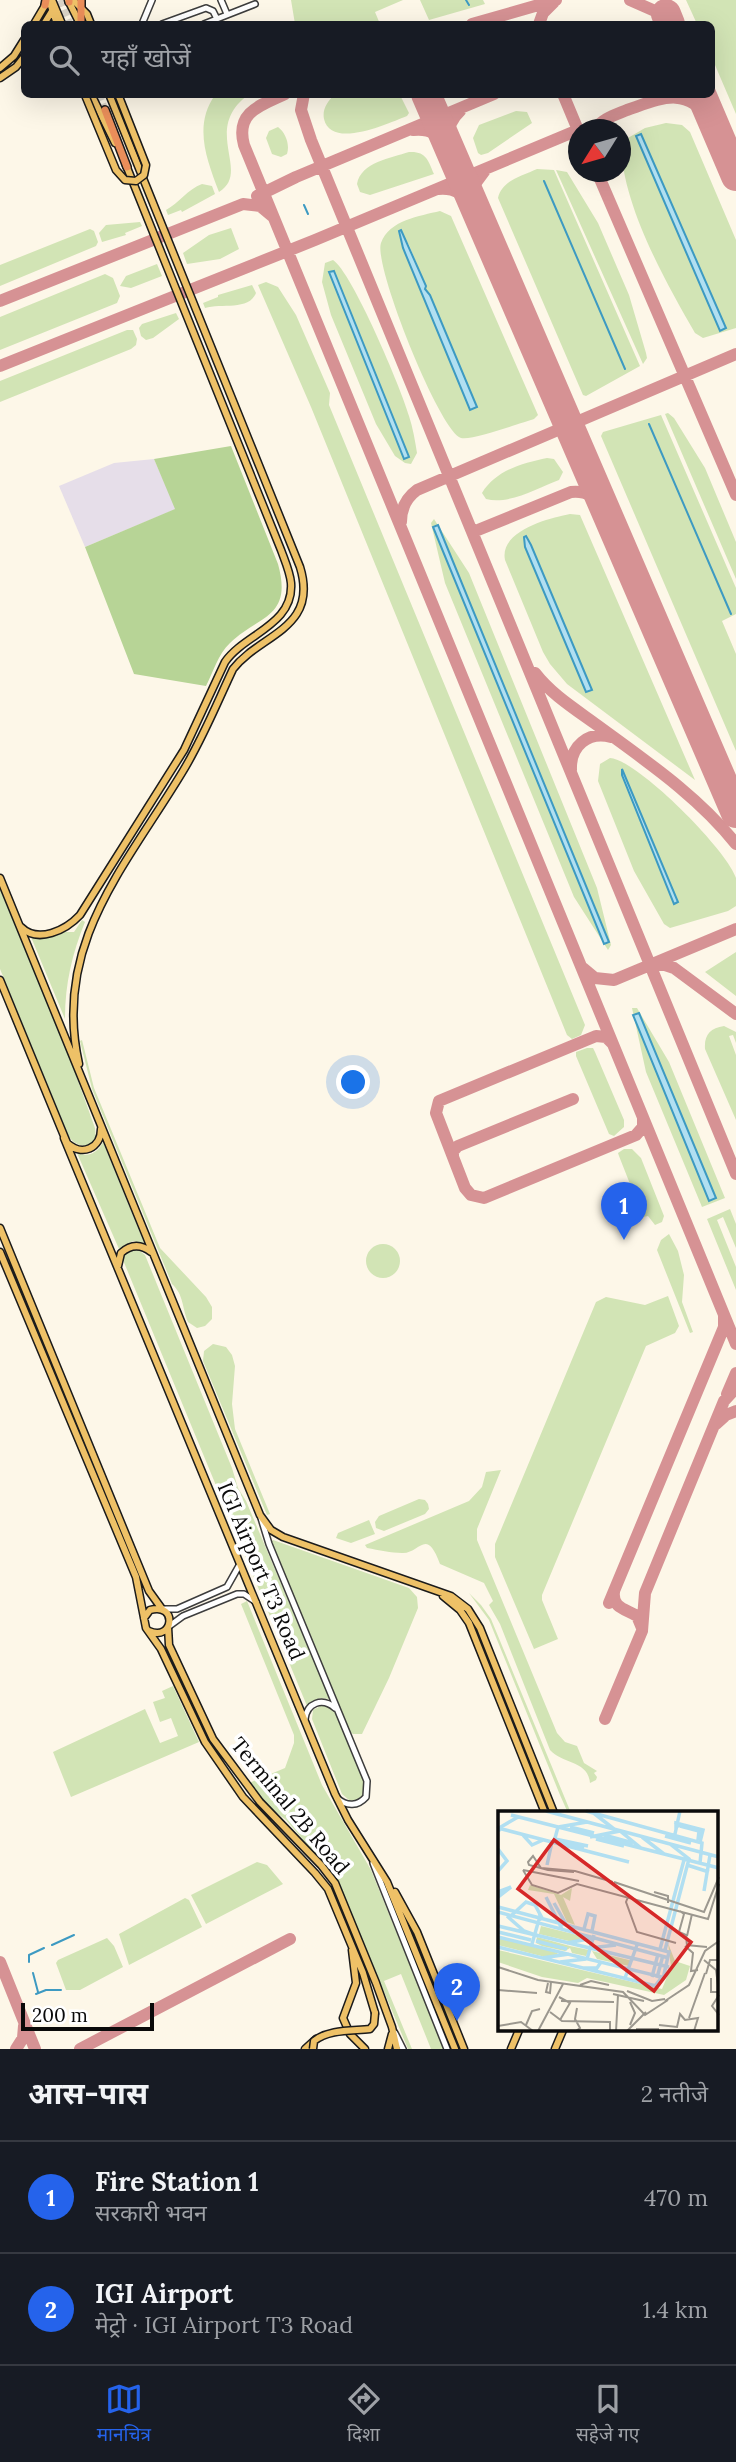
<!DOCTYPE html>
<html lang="hi">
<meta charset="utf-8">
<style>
:root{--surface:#171b24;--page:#20242c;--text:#f1f3f6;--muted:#9ea1a6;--line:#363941;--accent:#2563eb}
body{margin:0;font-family:Lora,"Noto Sans Devanagari",serif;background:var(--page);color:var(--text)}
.compass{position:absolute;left:568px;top:119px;width:63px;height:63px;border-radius:50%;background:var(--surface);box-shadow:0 7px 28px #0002;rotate:233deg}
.scale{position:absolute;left:21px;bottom:18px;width:133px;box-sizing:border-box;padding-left:7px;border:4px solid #0a0a0a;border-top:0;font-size:19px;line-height:24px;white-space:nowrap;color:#0a0a0a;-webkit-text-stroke:5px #fff;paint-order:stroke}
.you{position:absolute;left:354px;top:1083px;width:24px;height:24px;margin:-18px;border:5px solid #fff;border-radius:50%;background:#1a73e8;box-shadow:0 0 0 10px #1a73e833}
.badge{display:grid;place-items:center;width:46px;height:46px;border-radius:50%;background:var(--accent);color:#fff;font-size:23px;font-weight:700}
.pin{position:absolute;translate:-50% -58px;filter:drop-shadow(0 2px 4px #0008)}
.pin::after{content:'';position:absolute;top:37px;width:24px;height:21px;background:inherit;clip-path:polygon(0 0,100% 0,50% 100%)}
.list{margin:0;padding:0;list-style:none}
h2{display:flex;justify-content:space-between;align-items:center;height:91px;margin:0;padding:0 28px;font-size:30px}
h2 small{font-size:23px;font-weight:400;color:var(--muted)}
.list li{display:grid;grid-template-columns:46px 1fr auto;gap:21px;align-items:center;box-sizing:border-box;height:112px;padding:0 28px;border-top:2px solid var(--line)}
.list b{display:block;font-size:26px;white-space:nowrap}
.list p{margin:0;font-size:23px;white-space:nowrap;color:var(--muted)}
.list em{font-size:23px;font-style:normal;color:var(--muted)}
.icon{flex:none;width:38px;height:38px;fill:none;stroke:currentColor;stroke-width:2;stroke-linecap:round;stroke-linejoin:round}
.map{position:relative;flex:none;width:736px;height:2049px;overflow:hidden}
.search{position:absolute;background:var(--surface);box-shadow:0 7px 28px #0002;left:21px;right:21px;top:21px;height:77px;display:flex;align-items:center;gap:18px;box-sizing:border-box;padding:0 24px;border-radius:10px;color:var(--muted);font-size:26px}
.sheet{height:315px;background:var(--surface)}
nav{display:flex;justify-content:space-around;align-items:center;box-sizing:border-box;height:98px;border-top:2px solid var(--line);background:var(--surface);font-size:19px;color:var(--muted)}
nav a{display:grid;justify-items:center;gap:4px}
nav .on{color:var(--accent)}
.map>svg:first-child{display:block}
.industrial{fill:#e6dee9}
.green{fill:#d2e4b5;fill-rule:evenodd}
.forest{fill:#b7d496}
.water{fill:#b1dff1;stroke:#3d9ac2;stroke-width:2}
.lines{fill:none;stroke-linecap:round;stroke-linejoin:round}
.stream{stroke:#3d9ac2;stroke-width:2}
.taxiway{stroke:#d69294;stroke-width:12}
.runway{stroke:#d69294;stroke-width:30}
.highway-tunnel{stroke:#d9d3c7;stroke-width:7;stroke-dasharray:7 3.5;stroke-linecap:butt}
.minor-casing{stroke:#3d3d3d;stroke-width:8}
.major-casing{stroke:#1b1b1b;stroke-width:9}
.highway-casing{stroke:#1b1b1b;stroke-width:10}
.minor{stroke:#fff;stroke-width:5}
.major{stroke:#eec167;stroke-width:6}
.highway{stroke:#ea8e5a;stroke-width:7}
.major-bridge-casing{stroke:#1b1b1b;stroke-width:9;stroke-linecap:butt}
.major-bridge{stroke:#eec167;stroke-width:6}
.labels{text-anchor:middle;stroke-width:7;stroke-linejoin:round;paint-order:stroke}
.street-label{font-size:21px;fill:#0a0a0a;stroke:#fff}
.inset-river{fill:none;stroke:#b1dff1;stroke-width:3.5}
.inset-road{fill:none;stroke:#9c988f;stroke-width:2}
.view{fill:#d62828;fill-opacity:0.15;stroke:#d62828;stroke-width:3.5}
.inset-edge{fill:none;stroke:#0a0a0a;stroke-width:3.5}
</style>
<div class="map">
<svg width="736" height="2049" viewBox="0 0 736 2049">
<rect width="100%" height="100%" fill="#fdf7e8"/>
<!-- industrial -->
<path class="industrial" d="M154 459 176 509 85 547 59 486 114 463Z"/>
<!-- green -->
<path class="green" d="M291 0H403L375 12 380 24H295Z
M420 0H483L485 4 429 20Z
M686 0H736V114L712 58V24H697Z
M215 95H248C201 130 252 172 219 192 207 160 193 126 215 95Z
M334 95H400L409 113 407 116C389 123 331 150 324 119 322 109 328 101 334 95Z
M516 111 527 112 532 123 488 153 481 155 478 153 473 138 479 125Z
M666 123 682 125 690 132 736 240V328L703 338 695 333C665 281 621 203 621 142L645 128ZM641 134 725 328 721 330 636 136Z
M278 127C286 133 290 145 287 154L281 157 272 154 266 138 269 131Z
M409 152C426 151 428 160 434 174L370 195 360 192 357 184C361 162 391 158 409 152Z
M537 169 554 170 640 366 586 396 583 395 498 198C502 180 522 176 537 169Z
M556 170 567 172 598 223 629 295 646 353 647 358 643 364Z
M202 184 212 186 215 194 182 212 181 210 168 215 166 210C179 203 188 189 202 184Z
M440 211 451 216 538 415 534 419C520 423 472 441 461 438 440 432 373 265 381 243 389 220 420 216 440 211ZM399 231 409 245 426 286 425 289 430 295 477 406 471 409 403 248Z
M140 222 142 226 125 233 126 235 102 242 99 233 106 225Z
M231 228 239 249 220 259 187 264 183 253 209 235Z
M90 229 94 231 98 242 96 246 0 286V265Z
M333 260C352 272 402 390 409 416 413 428 415 441 417 453L411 464 405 463 395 456 376 424 331 315 322 282 325 263Z
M157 264 162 276 131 288 120 286 126 276Z
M105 274 113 278 120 296 117 303 0 350V317Z
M266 282 278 287 296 315 330 393 329 405 585 1025 581 1035 572 1039 567 1035 311 407 258 285Z
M252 285 256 293C249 311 221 303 205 308L203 303 218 297V295Z
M176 313 179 319 153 338 146 340 141 336 139 328 142 324Z
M127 330H133L137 339 136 345 131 349 0 402V381Z
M668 413 674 418 705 468 736 542V579L665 414Z
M661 415 736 588V614L722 621 736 654V751L601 436 603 432Z
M547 458 554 459 563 472 559 480C538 488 509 505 486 499L482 493C496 470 523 463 547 458Z
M570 514 580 515 695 780 567 684 550 664 543 652 505 560C499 531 549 518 570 514Z
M434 519 469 573 597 888 611 945 608 950 574 897 445 583 431 523ZM438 525 609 941 604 944Z
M610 758C638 760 728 851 736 878 736 886 736 898 736 906L728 911 670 928 664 924 634 871 598 781 600 764Z
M0 889 73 1067 95 1128 96 1139C87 1149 77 1147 69 1137L0 969Z
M82 920 85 922C72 954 65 984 65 1019L31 937 44 938 64 930 66 932H74Z
M736 952V996L705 972Z
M632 1008H637L669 1062 725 1198 702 1207 646 1072Z
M724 1026 736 1032V1043L733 1035 729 1036 736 1055V1120L705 1049C704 1035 710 1028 724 1026Z
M82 1040 94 1088 160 1248 206 1297 212 1307V1319L205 1326 197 1328 188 1322C182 1308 184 1295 172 1284L92 1089 80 1041Z
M587 1048H593L595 1052 624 1120V1127L614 1136 609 1134 576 1056V1052Z
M103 1142 145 1245 133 1241 119 1249 77 1153C88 1157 97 1154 103 1142Z
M624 1149H632L641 1158 664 1216 662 1222 655 1225 648 1216 643 1217 619 1156 618 1153Z
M730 1209 736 1224V1248L723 1217 717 1220 736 1267V1290L707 1219Z
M669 1234 678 1251 684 1275 682 1302 693 1332 690 1333 657 1250 661 1240Z
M366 1261a17 17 0 1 1 34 0a17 17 0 1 1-34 0Z
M136 1248 145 1255 232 1468 238 1488 246 1501 330 1699 319 1698 307 1706 123 1260 125 1252Z
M668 1296 679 1326 675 1333 646 1346 542 1595V1600L558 1639 534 1649 495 1557V1544L596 1302 606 1297 645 1305Z
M213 1344 226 1347 232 1355 235 1366 232 1404 235 1429 270 1514 267 1515 203 1361 204 1351Z
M501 1470 477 1529V1540L557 1733 565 1742 577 1746 584 1763 597 1771 594 1773 597 1777 596 1780 590 1783C588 1760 562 1764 550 1750L500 1624 489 1605 493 1601 484 1583 440 1564C426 1526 420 1554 402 1553 391 1553 379 1550 367 1548L365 1545 469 1501 482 1487 486 1472Z
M419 1499 425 1500 428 1504 429 1509 425 1514 384 1531 376 1528 375 1522 379 1516Z
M369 1520 375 1534 351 1543 336 1538 338 1533Z
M273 1540 409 1588 417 1597 418 1608 389 1678 362 1734H353L349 1731 271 1542Z
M469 1593 481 1605 491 1619 571 1813H568L560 1795 489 1620Z
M247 1601 322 1785 371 1870 444 2049H431L401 1974 384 1981 412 2049H408L337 1879 286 1820 268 1806 249 1783 285 1768 294 1743V1735L241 1604Z
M173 1686 199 1742 71 1797 53 1752 145 1709 160 1743 178 1736 171 1718 160 1722 153 1702 165 1698 162 1691Z
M324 1704 333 1708 336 1713 364 1783C368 1794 361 1804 349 1800L342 1794 312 1719 313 1710Z
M257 1862 267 1865 283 1884 206 1924 191 1895Z
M185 1898 189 1900 202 1927 129 1965 119 1934Z
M107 1938 114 1946 123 1967 80 1990H66L56 1963 58 1960Z"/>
<!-- forest -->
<path class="forest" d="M231 446 278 564C293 618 259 615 230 643 218 654 213 673 206 686L134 674 85 547 175 509 154 459Z"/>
<!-- water -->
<path class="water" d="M641 134 726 328 720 331 636 136Z
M401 230 426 286 425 289 430 295 477 407 470 410 403 248 399 231Z
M334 271 409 457 404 459 329 272Z
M438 525 609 942 604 944 433 527Z
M526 536 531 545 592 690 586 692 525 547 524 537Z
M622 769 678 902 674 904 622 775Z
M639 1013 716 1198 709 1201 633 1015Z"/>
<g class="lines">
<!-- stream -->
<path class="stream" d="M466 0 469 5
M544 181 625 369
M304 205 308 214
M649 424 731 614
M52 1945 74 1935
M29 1962V1955L44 1948
M33 1973 38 1992
M36 1994 46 1990H61"/>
<!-- taxiway -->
<path class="taxiway" d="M630 0 655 11 669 24
M472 24 556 0
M539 24 543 13 554 2
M285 94C261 105 235 112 244 145L736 1344
M304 94 301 110 311 140 736 1174
M563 94 578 130
M413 130C431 128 440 135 450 149
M594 130C603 118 615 115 627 110 662 98 684 86 711 119
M449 148C446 133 449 121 460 111
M597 172 736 495
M438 189C455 187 465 195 475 208
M257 196 296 177 494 94
M475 207V184L486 169
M0 301 243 204 260 206 272 216
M0 366 315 240 578 130
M401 522C401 508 406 498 417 490L736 354
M473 532 571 492C587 490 597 498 606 511
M535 673C551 694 575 709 597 725 646 761 698 796 736 844
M571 770C570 746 588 731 611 737
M654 965H665L674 968 736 1014
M583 968 595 978 614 980 736 929
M612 1043 606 1037 596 1036 439 1101 436 1113 465 1188 471 1195 484 1198 636 1135 643 1127V1118
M453 1157V1151L458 1146 573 1099
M727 1394 736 1373
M716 1424 726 1415 736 1411
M614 1592C612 1608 626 1609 637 1616L642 1628
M609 1603 724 1327V1316
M605 1719 642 1631 645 1593 724 1401 736 1388
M0 1962 35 2049
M16 2049 23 2038 24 2026
M80 2049 290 1939"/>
<!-- runway -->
<path class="runway" d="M666 14 670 24
M426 94 736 813
M701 94 736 176"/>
<!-- highway-tunnel -->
<path class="highway-tunnel" d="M60 0 70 24
M99 94 105 110"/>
<defs>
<path id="minor" d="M221 0 227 14
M142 24 152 0
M162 24 206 8 213 11 217 19
M204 24 255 4
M261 1518 269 1544 367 1781 366 1797C358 1806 347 1807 337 1798
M162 1609H177L227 1587 240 1564
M168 1627 183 1616 237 1594H244L256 1602
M305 1719C307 1703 322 1697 335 1708
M373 1863 447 2049
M395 2033 403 2049"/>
<path id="major" d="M52 0 62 24
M68 0 80 24
M73 0 87 14 91 24
M50 3 57 24
M34 24 47 2
M44 24 52 11
M0 68 14 56 24 40
M0 78 16 67 24 57
M91 94 115 143
M0 878 260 1515 271 1530 283 1537 451 1596 468 1609 480 1628 554 1813
M21 927C38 944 66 930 80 915L184 750 225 662C244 634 294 625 291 583 290 572 285 561 281 550L126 165
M0 980 67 1143C82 1157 101 1148 101 1129
M79 1064C52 944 126 866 183 771 203 738 217 703 233 669 260 634 319 629 300 567L109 94
M64 1138 335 1794 348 1820 387 1882 455 2049
M0 1228 149 1591 162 1609
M0 1252 136 1577 146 1628 161 1649 205 1742 243 1797 315 1873 328 1889 363 1973 375 2013
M118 1266 121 1253C131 1244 141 1244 151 1252
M443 1596 460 1610 469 1623 545 1813
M144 1618 150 1610C178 1602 174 1642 149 1631
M168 1627 169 1645 213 1739 260 1802 321 1865 335 1883 376 1983 392 2027 397 2049
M395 1892 417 1932 464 2049
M352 1950 356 1983 343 2018 350 2034 365 2049
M305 2049 316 2039
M388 2049 392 2034
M511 2049 519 2030
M555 2049 563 2030"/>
<path id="highway" d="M69 0V2
M45 5 46 0
M81 24V0
M105 110 127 167"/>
</defs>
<!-- minor casing -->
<use href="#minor" class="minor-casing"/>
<!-- major casing -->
<use href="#major" class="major-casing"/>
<!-- highway casing -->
<use href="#highway" class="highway-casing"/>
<!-- minor -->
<use href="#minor" class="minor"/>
<!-- major -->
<use href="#major" class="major"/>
<!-- highway -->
<use href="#highway" class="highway"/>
<defs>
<path id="major-bridge" d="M85 95 116 170 125 180 136 181 144 175 146 165 118 94
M313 2049 314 2041C329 2029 352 2031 370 2029L374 2024 375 2013"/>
</defs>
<!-- major-bridge casing -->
<use href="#major-bridge" class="major-bridge-casing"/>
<!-- major-bridge -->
<use href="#major-bridge" class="major-bridge"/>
</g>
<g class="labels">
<!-- street labels -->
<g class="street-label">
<text transform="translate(261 1571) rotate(67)" y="7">IGI Airport T3 Road</text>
<text transform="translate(290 1806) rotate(50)" y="7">Terminal 2B Road</text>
</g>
</g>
<!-- overview -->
<g transform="translate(498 1811)">
<rect width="220" height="220" fill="#fdf7e8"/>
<path d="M32 74 63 84 74 77 72 90 65 86 77 114 69 111 56 83 30 79ZM43 115 87 126 88 127 75 131 41 123ZM39 126 72 135 91 139 88 145 74 142 72 137 67 140 44 135 38 132ZM0 127 57 141 62 144 47 146 0 134ZM170 132 177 150 192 155 188 169 166 184 89 167 80 172 44 166 0 151V139L164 178 173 156ZM94 140 131 149 134 150 131 155 99 148Z" fill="#d2e4b5"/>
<path class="inset-river" d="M48 0 221 46M88 0 204 32 202 52M93 0 116 18M13 4 221 57M177 11 179 13 180 15 178 16V12L205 19 202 31M182 15 201 20 200 29M72 16 96 22M0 17 131 51M3 20 1 17 20 6M177 23 182 0M25 24 34 34 45 29M106 24 135 32M167 25 193 32M92 26 122 20 143 37M144 26 166 43M57 28 90 35M98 28 126 35M56 31 60 16 89 11M62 31 86 37M0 38 9 50 0 60M49 54 54 31M189 54 211 61M206 80 212 44M0 81 13 76 0 86M48 86 64 118M56 92 68 113M0 96 171 141 165 168M0 101 171 147M14 104 28 91 37 94 44 107 41 109 42 104M9 105 26 120 40 125M0 115 171 156M86 118 90 103 97 105 94 120M0 121 33 129M0 126 164 166 157 175M38 130 69 138M69 132 95 127M34 133 40 112M0 136 158 175M92 137 118 134M162 138 186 49M167 139 191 48 172 33M44 147 71 143M89 148 96 124M62 151 88 148M84 157H99L103 151M154 166 160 143M127 167 139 134M159 167 165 144"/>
<path class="inset-road" d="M25 59 34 74 60 82 79 73 210 108 221 73M25 59 81 70M76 61 50 59 31 54 30 51 35 45 43 57 77 60 115 71M116 71 206 101 221 66M156 81 170 85V92M130 86 128 91 139 121 178 132M182 100 186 103 181 121 188 124 189 135M189 125 194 103M188 134 209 136M187 135 195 142 193 160 200 159M206 149 218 159 220 174M0 156 40 169 125 181 147 204 170 189M208 163 212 149H221M213 167V181H221M50 172 48 181 52 182 53 171M82 174 93 170 111 174M0 179 39 182M129 180 154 190 167 188M115 183 146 190M221 184 214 195 221 204M61 186 72 192 62 209M63 190 116 191M167 190 191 174 207 140 221 130M52 201 64 210 112 211V220M191 207 207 162M28 214 34 200 42 198M132 214 137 202 132 191M161 214 179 216 182 203 187 209 200 207 196 220M0 215 23 211 35 220M138 218H161M40 220 65 173M78 220 82 217 77 208 79 197M118 220 120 184M129 220 148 201"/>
<path class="view" d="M56 29 193 131 156 180 20 78Z"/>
<rect width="220" height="220" class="inset-edge"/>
</g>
</svg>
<svg class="compass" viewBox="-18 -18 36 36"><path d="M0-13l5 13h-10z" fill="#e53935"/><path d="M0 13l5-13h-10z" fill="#9ea1a6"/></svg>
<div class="scale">200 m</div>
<div class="you"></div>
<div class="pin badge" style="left:624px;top:1240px">1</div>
<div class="pin badge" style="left:457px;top:2021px">2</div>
<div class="search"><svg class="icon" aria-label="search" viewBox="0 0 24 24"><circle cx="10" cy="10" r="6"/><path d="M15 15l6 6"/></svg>यहाँ खोजें</div>
</div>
<section class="sheet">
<h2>आस-पास<small>2 नतीजे</small></h2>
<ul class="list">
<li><span class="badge">1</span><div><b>Fire Station 1</b><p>सरकारी भवन</p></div><em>470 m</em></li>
<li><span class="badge">2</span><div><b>IGI Airport</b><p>मेट्रो · IGI Airport T3 Road</p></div><em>1.4 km</em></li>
</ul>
</section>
<nav>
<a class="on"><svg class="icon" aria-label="map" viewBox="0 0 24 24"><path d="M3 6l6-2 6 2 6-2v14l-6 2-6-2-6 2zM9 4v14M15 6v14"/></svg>मानचित्र</a>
<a><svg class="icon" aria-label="directions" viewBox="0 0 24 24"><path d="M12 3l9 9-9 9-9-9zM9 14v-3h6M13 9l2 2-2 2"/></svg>दिशा</a>
<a><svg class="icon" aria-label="saved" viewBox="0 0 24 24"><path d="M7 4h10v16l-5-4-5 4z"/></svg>सहेजे गए</a>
</nav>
